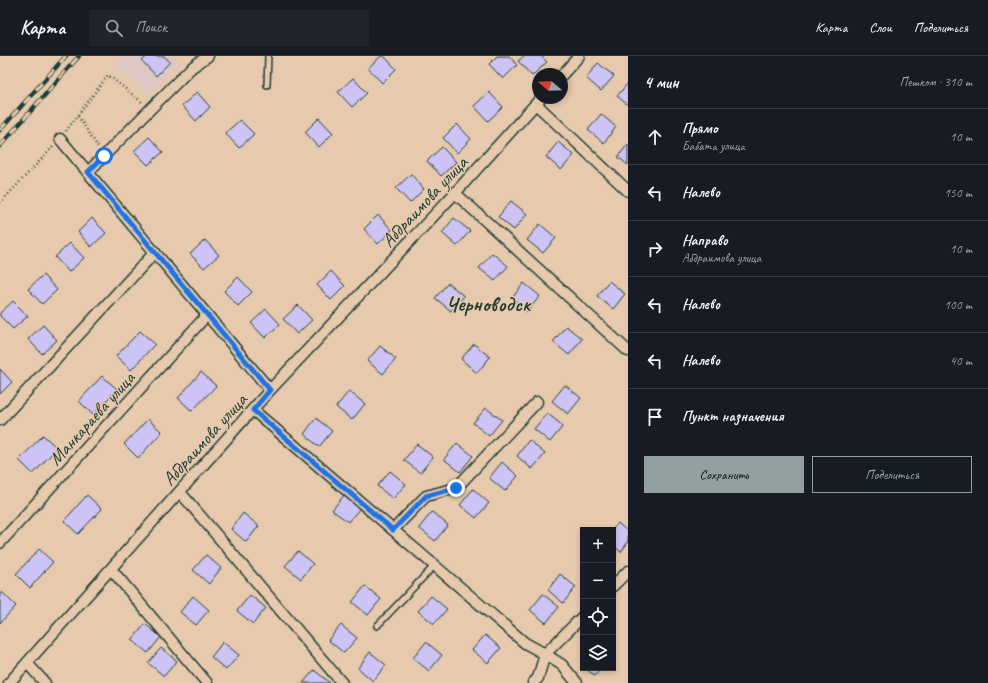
<!DOCTYPE html>
<html lang="ru">
<meta charset="utf-8">
<style>
:root{--surface:#171b24;--page:#20242c;--text:#f1f3f6;--muted:#9ea1a6;--line:#363941;--accent:#92a19f}
body{margin:0;font-family:Caveat,sans-serif;background:var(--page);color:var(--text)}
.controls{position:absolute;right:12px;bottom:12px;display:grid;overflow:hidden;border-radius:0px;box-shadow:0 2px 6px #0003}
.controls button{width:36px;height:36px;display:grid;place-items:center;padding:0;border:0;border-bottom:1px solid var(--line);background:var(--surface);color:var(--text);font:20px sans-serif}
.compass{position:absolute;left:532px;top:12px;width:36px;height:36px;border-radius:50%;background:var(--surface);box-shadow:0 2px 6px #0003;rotate:289deg}
.stop{position:absolute;width:12px;height:12px;margin:-9px;border:3px solid #1a73e8;border-radius:50%;background:#fff}
.stop.end{background:#1a73e8;border-color:#fff;box-shadow:0 1px 4px #0008}
.list{margin:0;padding:0;list-style:none}
h2{display:flex;justify-content:space-between;align-items:center;height:52px;margin:0;padding:0 16px;font-size:17px}
h2 small{font-size:13px;font-weight:400;color:var(--muted)}
.list li{display:grid;grid-template-columns:26px 1fr auto;gap:12px;align-items:center;box-sizing:border-box;height:56px;padding:0 16px;border-top:1px solid var(--line)}
.list b{display:block;font-size:15px;white-space:nowrap}
.list p{margin:0;font-size:13px;white-space:nowrap;color:var(--muted)}
.list em{font-size:13px;font-style:normal;color:var(--muted)}
.actions{display:flex;gap:8px;padding:12px 16px}
.actions a{flex:1;padding:9px 0;border:1px solid var(--accent);border-radius:0px;text-align:center;font-size:14px;color:var(--accent)}
.actions .main{background:var(--accent);color:#111}
.icon{flex:none;width:22px;height:22px;fill:none;stroke:currentColor;stroke-width:2;stroke-linecap:round;stroke-linejoin:round}
.map{position:relative;flex:none;width:628px;height:627px;overflow:hidden}
header{display:flex;align-items:center;gap:24px;box-sizing:border-box;height:56px;padding:0 20px;background:var(--surface);border-bottom:1px solid var(--line)}
header strong{font-size:19px}
nav{display:flex;gap:22px;margin-inline-start:auto;font-size:14px}
.search{width:280px;height:36px;background:var(--page);display:flex;align-items:center;gap:10px;box-sizing:border-box;padding:0 14px;border-radius:0px;color:var(--muted);font-size:15px}
main{display:flex}
aside{flex:1;background:var(--surface)}
.map>svg:first-child{display:block}
.built{fill:#dfc8c3}
.building{fill:#cdc3f5;stroke:#1f3d34}
.lines{fill:none;stroke-linecap:round;stroke-linejoin:round}
.lane-casing{stroke:#1f3d34;stroke-width:8}
.street-casing{stroke:#1f3d34;stroke-width:13}
.path{stroke:#1f3d34;stroke-width:2.5;stroke-dasharray:1 3;stroke-linecap:butt}
.lane{stroke:#e7caae;stroke-width:5}
.street{stroke:#e7caae;stroke-width:10}
.rail-casing{stroke:#1f3d34;stroke-width:4.5}
.rail{stroke:#e7caae;stroke-width:3;stroke-dasharray:9;stroke-linecap:butt}
.route{stroke:#1a73e8;stroke-width:5}
.labels{text-anchor:middle;stroke-width:3;stroke-linejoin:round;paint-order:stroke}
.street-label{font-size:19px;fill:#1f3d34;stroke:#e7caae}
.quarter-label{font-size:21px;font-weight:bold;fill:#1f3d34;stroke:#e7caae}
</style>
<header>
<strong>Карта</strong>
<div class="search"><svg class="icon" aria-label="search" viewBox="0 0 24 24"><circle cx="10" cy="10" r="6"/><path d="M15 15l6 6"/></svg>Поиск</div>
<nav><a>Карта</a><a>Слои</a><a>Поделиться</a></nav>
</header>
<main>
<div class="map">
<svg width="628" height="627" viewBox="0 0 628 627">
<rect width="100%" height="100%" fill="#e7caae"/>
<filter id="ink" filterUnits="userSpaceOnUse"><feTurbulence type="fractalNoise" baseFrequency=".025" numOctaves="2"/><feDisplacementMap in="SourceGraphic" scale="8" xChannelSelector="R" yChannelSelector="G"/><feConvolveMatrix kernelMatrix="1 2 1 2 8 2 1 2 1" color-interpolation-filters="sRGB"/></filter>
<g filter="url(#ink)">
<!-- built -->
<path class="built" d="M121 0H174L180 5 149 38 113 10Z"/>
<!-- building -->
<path class="building" d="M147 0H164L170 6 156 20 142 5Z
M381 0H384L396 13 382 27 368 12Z
M497 0H509L517 9 503 23 489 8Z
M524 0H541L547 6 532 20 518 5Z
M598 7 614 20 601 35 586 22Z
M353 22 367 37 352 51 338 36Z
M628 27V49L617 40Z
M197 36 210 51 196 65 182 50Z
M489 36 503 51 488 65 474 50Z
M601 58 616 71 604 87 588 74Z
M319 62 333 77 319 91 305 76Z
M240 64 254 78 239 92 225 77Z
M457 68 471 83 457 97 443 82Z
M149 81 163 96 148 109 134 95Z
M558 86 574 99 561 114 546 101Z
M628 88V109L618 101Z
M442 91 456 106 441 120 427 105Z
M411 118 424 133 410 147 396 132Z
M511 145 527 158 514 174 498 161Z
M378 159 392 174 378 188 364 173Z
M92 162 106 177 91 191 78 176Z
M454 162 470 175 457 190 442 177Z
M540 168 556 182 543 197 527 184Z
M205 184 219 199 204 212 190 198Z
M70 187 84 202 69 216 55 201Z
M492 197 508 210 495 225 479 212Z
M331 215 345 230 331 244 317 229Z
M43 219 57 234 42 248 28 233Z
M238 221 252 236 238 250 224 235Z
M609 225 625 238 613 253 597 240Z
M448 227 464 240 451 255 435 242Z
M524 227 540 240 527 256 512 242Z
M13 245 28 260 13 273 0 260V257Z
M298 249 312 264 297 278 283 263Z
M266 253 280 268 265 282 251 267Z
M43 269 57 284 42 298 28 283Z
M566 270 582 283 569 299 553 286Z
M140 275 155 288 131 314 116 300Z
M474 288 490 301 477 317 461 303Z
M380 290 396 303 383 318 367 305Z
M0 313 12 326 0 338Z
M201 316 216 330 192 355 178 342Z
M102 320 117 333 93 359 79 345Z
M565 329 581 342 568 358 552 345Z
M349 335 365 348 352 364 336 351Z
M486 352 502 364 489 380 473 367Z
M547 357 563 370 550 386 534 373Z
M316 362 332 375 319 391 304 378Z
M148 363 162 376 138 402 124 388Z
M43 379 57 392 33 418 19 404Z
M529 384 545 398 532 413 517 400Z
M457 387 473 400 460 416 444 403Z
M417 388 433 401 420 417 404 404Z
M502 406 518 420 505 435 489 422Z
M390 415 406 428 393 443 377 430Z
M473 433 489 447 476 462 460 449Z
M345 438 361 451 348 466 332 454Z
M87 439 102 453 78 478 64 465Z
M432 456 448 469 435 485 419 472Z
M243 457 259 470 246 486 231 473Z
M618 467 628 476V486L621 496 613 489V474H612Z
M39 493 53 506 30 532 16 518Z
M298 495 313 508 301 523 285 510Z
M206 499 221 512 209 528 193 514Z
M560 518 576 531 563 547 548 534Z
M365 530 381 543 368 559 352 546Z
M2 536 16 550 0 567V538Z
M543 538 559 551 546 567 530 554Z
M250 539 266 552 253 568 237 555Z
M193 540 209 554 196 569 180 556Z
M431 540 447 553 434 568 418 555Z
M145 568 161 581 148 597 132 584Z
M341 569 357 582 344 597 328 584Z
M485 579 501 592 488 607 472 594Z
M223 586 239 599 226 614 211 601Z
M426 586 442 599 429 615 413 602Z
M161 592 177 605 164 620 148 607Z
M370 596 386 609 373 625 358 612Z
M585 612H601L595 620Z
M314 614 330 627H303Z"/>
<g class="lines">
<defs>
<path id="lane" d="M267 29 268 0
M377 570 434 510"/>
<path id="street" d="M562 19 579 0
M536 48 628 135
M60 83 270 334
M88 116 191 12 208 0
M455 137 628 295
M253 354 525 587 545 598 562 609 577 627
M0 364 155 196
M180 436 342 627
M393 474 426 440 456 432 537 346
M0 487 207 259
M111 513 207 627
M613 530 628 515
M27 607 45 627
M9 627 270 334 455 137 541 42
M533 627 538 622 545 598 583 560"/>
</defs>
<!-- lane casing -->
<use href="#lane" class="lane-casing"/>
<!-- street casing -->
<use href="#street" class="street-casing"/>
<!-- path -->
<path class="path" d="M78 60 98 91
M66 75 108 19 142 46
M0 147 53 91"/>
<!-- lane -->
<use href="#lane" class="lane"/>
<!-- street -->
<use href="#street" class="street"/>
<defs>
<path id="rail" d="M0 74 66 0
M0 90 79 0"/>
</defs>
<!-- rail casing -->
<use href="#rail" class="rail-casing"/>
<!-- rail -->
<use href="#rail" class="rail"/>
</g>
</g>
<g class="lines" filter="url(#ink)">
<!-- route -->
<path class="route" d="M104 100 88 116 270 334 253 354 393 474 426 440 456 432"/>
</g>
<g class="labels">
<!-- street labels -->
<g class="street-label">
<text transform="translate(424 145) rotate(-47)" y="7">Абдраимова улица</text>
<text transform="translate(91 362) rotate(-48)" y="7">Манкараева улица</text>
<text transform="translate(204 383) rotate(-48)" y="7">Абдраимова улица</text>
</g>
<!-- quarter labels -->
<g class="quarter-label">
<text x="488" y="255">Черноводск</text>
</g>
</g>
</svg>
<div class="controls">
<button>+</button>
<button>−</button>
<button><svg class="icon" aria-label="locate" viewBox="0 0 24 24"><circle cx="12" cy="12" r="6"/><path d="M12 2v4M12 18v4M2 12h4M18 12h4"/></svg></button>
<button><svg class="icon" aria-label="layers" viewBox="0 0 24 24"><path d="M12 4l9 5-9 5-9-5zM3 14l9 5 9-5"/></svg></button>
</div>
<svg class="compass" viewBox="-18 -18 36 36"><path d="M0-13l5 13h-10z" fill="#e53935"/><path d="M0 13l5-13h-10z" fill="#9ea1a6"/></svg>
<div class="stop" style="left:104px;top:100px"></div>
<div class="stop end" style="left:456px;top:432px"></div>
</div>
<aside>
<h2>4 мин<small>Пешком · 310 m</small></h2>
<ul class="list">
<li><svg class="icon" aria-label="ahead" viewBox="0 0 24 24"><path d="M12 20V5M6 11l6-6 6 6"/></svg><div><b>Прямо</b><p>Бабата улица</p></div><em>10 m</em></li>
<li><svg class="icon" aria-label="left" viewBox="0 0 24 24"><path d="M17 20v-9H6M10 6l-5 5 5 5"/></svg><div><b>Налево</b></div><em>150 m</em></li>
<li><svg class="icon" aria-label="right" viewBox="0 0 24 24"><path d="M7 20v-9h11M14 6l5 5-5 5"/></svg><div><b>Направо</b><p>Абдраимова улица</p></div><em>10 m</em></li>
<li><svg class="icon" aria-label="left" viewBox="0 0 24 24"><path d="M17 20v-9H6M10 6l-5 5 5 5"/></svg><div><b>Налево</b></div><em>100 m</em></li>
<li><svg class="icon" aria-label="left" viewBox="0 0 24 24"><path d="M17 20v-9H6M10 6l-5 5 5 5"/></svg><div><b>Налево</b></div><em>40 m</em></li>
<li><svg class="icon" aria-label="arrive" viewBox="0 0 24 24"><path d="M6 21V4h12l-3 4 3 4H6"/></svg><div><b>Пункт назначения</b></div></li>
</ul>
<div class="actions"><a class="main">Сохранить</a><a>Поделиться</a></div>
</aside>
</main>
